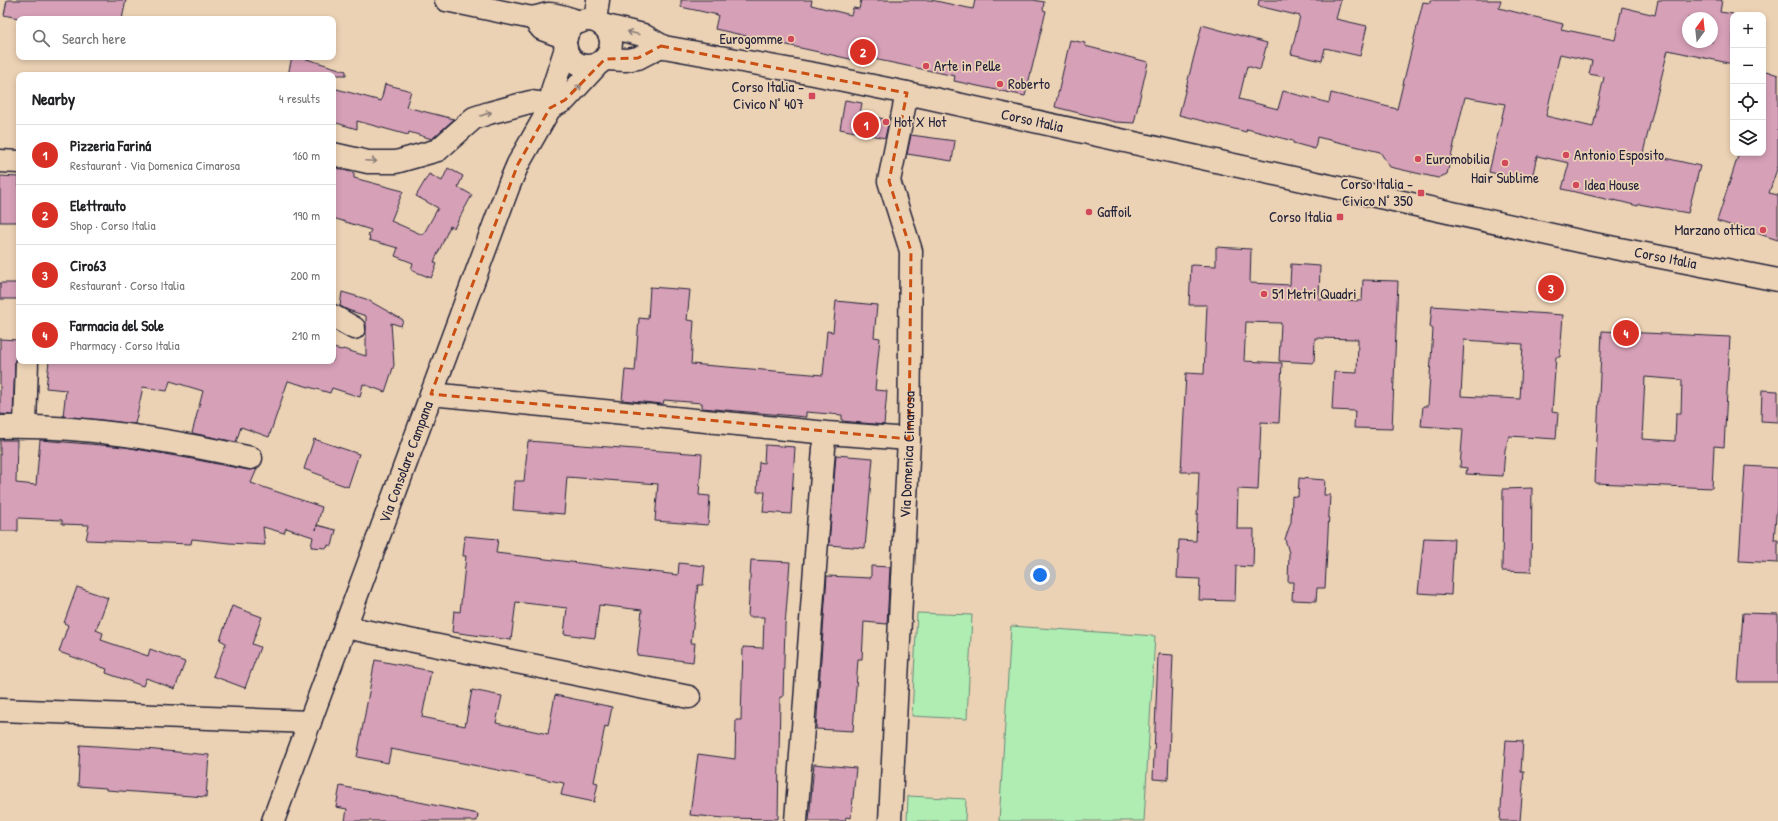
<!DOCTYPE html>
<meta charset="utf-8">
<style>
:root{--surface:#fff;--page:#f6f6f6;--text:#202124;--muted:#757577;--line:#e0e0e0;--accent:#d93025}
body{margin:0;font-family:"Patrick Hand",sans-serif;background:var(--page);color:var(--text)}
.controls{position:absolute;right:12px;top:12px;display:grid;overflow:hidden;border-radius:8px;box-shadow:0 2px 6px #0003}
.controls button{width:36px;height:36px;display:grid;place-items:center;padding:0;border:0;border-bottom:1px solid var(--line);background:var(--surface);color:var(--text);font:20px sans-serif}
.compass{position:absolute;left:1682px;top:12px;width:36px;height:36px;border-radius:50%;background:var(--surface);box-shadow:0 2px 6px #0003;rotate:15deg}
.you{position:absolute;left:1040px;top:575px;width:14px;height:14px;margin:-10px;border:3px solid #fff;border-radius:50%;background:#1a73e8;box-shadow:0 0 0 6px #1a73e833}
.badge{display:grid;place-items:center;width:26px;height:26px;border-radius:50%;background:var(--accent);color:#fff;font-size:13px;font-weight:700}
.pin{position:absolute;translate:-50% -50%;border:2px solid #fff;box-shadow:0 1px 4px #0006}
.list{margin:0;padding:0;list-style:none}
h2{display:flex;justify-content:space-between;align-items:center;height:52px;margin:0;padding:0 16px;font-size:17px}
h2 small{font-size:13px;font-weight:400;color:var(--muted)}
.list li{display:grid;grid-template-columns:26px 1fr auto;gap:12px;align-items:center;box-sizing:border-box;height:60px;padding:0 16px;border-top:1px solid var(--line)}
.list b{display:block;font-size:15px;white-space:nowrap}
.list p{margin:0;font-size:13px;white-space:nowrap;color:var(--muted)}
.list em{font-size:13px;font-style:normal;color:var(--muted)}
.icon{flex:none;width:22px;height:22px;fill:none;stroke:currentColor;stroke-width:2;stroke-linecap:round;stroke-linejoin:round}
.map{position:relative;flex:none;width:1778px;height:821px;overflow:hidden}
.search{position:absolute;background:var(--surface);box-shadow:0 2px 6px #0003;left:16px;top:16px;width:320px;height:44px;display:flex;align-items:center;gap:10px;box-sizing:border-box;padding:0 14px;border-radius:8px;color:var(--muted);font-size:15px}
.panel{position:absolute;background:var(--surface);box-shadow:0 2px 6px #0003;left:16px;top:72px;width:320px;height:292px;border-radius:8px}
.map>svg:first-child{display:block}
.green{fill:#afedb3;stroke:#688877}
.building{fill:#d6a0b7;stroke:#22223b;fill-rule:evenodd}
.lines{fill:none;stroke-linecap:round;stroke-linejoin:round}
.minor-casing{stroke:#22223b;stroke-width:25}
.minor{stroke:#ecd2b4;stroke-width:22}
.oneway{stroke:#877a78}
.marked{fill:none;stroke:#ca5113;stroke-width:3;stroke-dasharray:8 5;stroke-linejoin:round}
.poi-dot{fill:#d1495b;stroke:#ecd2b4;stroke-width:1.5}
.labels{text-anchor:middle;stroke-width:3.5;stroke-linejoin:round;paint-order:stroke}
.poi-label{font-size:15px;fill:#22223b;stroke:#ecd2b4;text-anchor:start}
.street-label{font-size:15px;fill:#22223b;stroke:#ecd2b4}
</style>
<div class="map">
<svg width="1778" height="821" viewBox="0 0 1778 821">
<rect width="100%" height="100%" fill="#ecd2b4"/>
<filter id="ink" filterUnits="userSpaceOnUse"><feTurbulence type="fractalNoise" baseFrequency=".025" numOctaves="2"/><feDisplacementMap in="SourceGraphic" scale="8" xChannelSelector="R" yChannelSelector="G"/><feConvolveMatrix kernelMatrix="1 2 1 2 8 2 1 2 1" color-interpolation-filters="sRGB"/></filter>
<g filter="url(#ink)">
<!-- green -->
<path class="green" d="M917 613 972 615 967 719 912 716Z
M1011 626 1155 636 1144 821H999Z
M908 796 966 799 965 821H907Z"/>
<!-- building -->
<path class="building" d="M7 0H126L122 19H22L4 15Z
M681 0H812L811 5 851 15 853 8 859 9 861 0H931L973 9 975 0H1033L1044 2 1043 10 1046 11 1025 96 954 81 955 76 869 58 868 63 715 29 718 15 681 7Z
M1259 0H1341L1336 19 1367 26 1360 56 1325 48 1322 61 1291 54 1300 16 1258 6Z
M1430 0H1501L1499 8 1563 24 1561 29 1615 40 1622 7 1655 15 1658 0H1722L1720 12 1733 14V64L1668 50 1643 153 1700 166 1688 213 1639 204 1638 206 1614 200V201L1562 189 1569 163 1537 156 1531 182 1489 172 1505 104 1465 97 1447 174 1438 178 1390 167 1380 152 1317 137 1315 149 1293 143V141L1247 129 1246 132 1179 115 1202 25 1267 43 1260 70 1247 66 1239 99 1278 109 1283 91 1329 103 1331 93 1397 109 1423 2 1430 3ZM1688 18H1712V42H1688ZM1560 54 1592 61 1589 74 1604 77 1593 127 1546 116Z
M1070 40 1085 43V46L1148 62 1134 123 1115 122 1055 107Z
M292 57H300L346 71V75H288Z
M1763 70 1778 75V166L1769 193 1778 195V240L1717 221 1739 153H1763Z
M385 84 411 91 406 107 454 119 432 139 409 132 408 135 357 121V129L333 122V88L381 101Z
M845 100 862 103 860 114 889 120 885 138 840 129Z
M911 135 955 141 952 161 907 154Z
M333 167 354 173V178L403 191 391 221 423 235 438 208 416 196 429 174 442 181 448 168 463 176 458 187 472 195 454 228 450 226 434 262 437 264 431 278 411 270 413 263 395 256 398 248 369 240 370 237 368 236 371 230 333 218Z
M0 176 19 177V222H0Z
M1216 247 1251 249 1250 283 1290 285 1291 264 1320 266 1319 299 1362 301 1363 280 1398 281 1392 429 1354 428 1355 411 1332 410 1334 372 1357 373 1358 339 1315 338 1314 363 1279 361 1281 323 1246 322 1244 361 1282 363 1279 423 1261 422 1258 490 1238 489 1237 529H1254L1253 567 1236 566 1235 601 1199 600 1200 579 1177 578 1179 540 1196 541 1199 472H1181L1186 373 1204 374 1207 305H1189L1191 265 1216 266Z
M0 283H19V299H0Z
M650 287 690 290 687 320 694 321 691 364 823 375 827 331 833 332 836 301 877 305 874 337 880 338 875 390 887 391 884 425 842 421V415L806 412V417L702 408V403L664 400 663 404 622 400 625 370 635 371 639 318 648 319Z
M342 292 366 299 403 320 401 326 391 323 394 365 385 392 363 384 360 397 332 388 330 393 288 381 269 437 241 427 236 442 192 433 203 391 170 381 167 391 143 387 135 424 63 416 66 390 46 388 49 361H333V348L342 350 343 349 366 356V316L348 310 340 306Z
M1432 306 1563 315 1560 357H1556L1552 412 1558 413 1556 439 1509 436 1505 450 1503 476 1466 474 1467 468 1460 467 1463 429 1421 426 1423 406H1428L1433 329 1430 327ZM1464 340 1523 344 1520 399 1461 396Z
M1602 331 1730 337 1724 447 1714 446 1712 488 1595 483ZM1645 377 1682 380 1681 413H1676L1675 441 1642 439Z
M0 339 18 340 19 352 15 361 13 415 0 414Z
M1762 390 1778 391V422L1761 421Z
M314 439 359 454 348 487 323 478V476L304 469Z
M0 440H17L16 483 36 485 40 440 125 447 187 458 248 470 257 469 251 483 322 507 316 530 317 525 336 530 332 546 328 545 327 548 311 547 313 537 286 528 284 533 263 527 265 545 229 543 192 539 191 544 86 540 89 525 62 524V520L18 518V531H0Z
M528 441 702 454 699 495 710 496 708 525 655 521 658 484 567 477 564 514 513 510 515 481H524Z
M765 445 795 447 791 514 763 512 765 492H757L759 462 764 463Z
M836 455 873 458 865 548 829 545Z
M1745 466 1778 468V504H1777L1774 540H1778V563L1739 561Z
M1299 478 1325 480 1324 495H1330L1325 588H1317L1316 601 1292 600 1293 582H1288L1289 553 1285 539 1291 522 1292 496 1298 497Z
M1532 488 1531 572 1502 571 1503 489Z
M465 536 498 539 496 553 678 575 679 563 705 566 703 585H698L691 643H695L693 662 637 655 642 610 599 605 595 638 564 634 567 608 516 602 511 640 452 632 454 611 460 612 466 556H463Z
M1424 538 1454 539 1451 595 1418 593Z
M751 560 790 562 785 626 783 697H780L778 819 724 818 690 815 698 754 735 759 736 720H741L743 647 763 648 764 617H748Z
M871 566 890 567 887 624 864 622 862 659H858L853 731 816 729 827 576 871 578Z
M77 587 108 598 96 630 103 633 101 640 148 656 150 649 185 662 175 689 146 678 143 686 106 673 107 669 59 652 68 625 64 623Z
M232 606 262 617 252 644 260 647 245 688 213 676 226 643 220 640Z
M1743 613 1778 614V682H1738Z
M1158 654 1173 655 1168 780 1153 779Z
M375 660 431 671 422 717 465 726 472 690 502 696 496 723 548 734 555 695 612 707 608 727 605 726 594 782 598 783 594 802 561 795 564 783 391 749 388 763 357 757Z
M1506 740 1523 741 1521 772H1524L1520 821H1500Z
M80 745 145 749 209 755 206 797 106 790V788L78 786Z
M814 764 856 768 851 818 846 817 845 821H809Z
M340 786 478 814 477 821H345L347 809 336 807Z"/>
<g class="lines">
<defs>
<g id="minor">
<path d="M446 0 527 17C535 19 541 15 549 14 559 14 570 19 580 22"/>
<path d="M533 18 542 29 566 38"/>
<circle cx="588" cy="43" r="23"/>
<path d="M595 21 598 0"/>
<path id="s1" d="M602 25 643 35 664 47 814 74 907 93 1584 242 1778 280"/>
<path d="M605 59 626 60 638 58 661 46"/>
<path d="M550 108 565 100 599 63"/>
<path d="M333 154 368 162H396L438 150 474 118 489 113 530 102 538 103 550 108"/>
<path d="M0 161 19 162"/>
<path d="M333 316 354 328"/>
<path d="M431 394 827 433 909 439"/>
<path d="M25 426 27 361"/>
<path d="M0 427C84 425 169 440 251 458"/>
<path d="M345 627 689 697"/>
<path d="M0 710 310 722"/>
<path id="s2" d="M273 821 509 185 518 164 550 108 553 88 566 48"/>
<path d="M796 821 824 448"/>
<path id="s3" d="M890 821 909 439 911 251 889 181 907 93"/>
</g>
</defs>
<!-- minor casing -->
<use href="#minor" class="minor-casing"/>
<!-- minor -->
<use href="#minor" class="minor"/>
</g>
<!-- one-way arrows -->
<defs><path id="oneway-shaft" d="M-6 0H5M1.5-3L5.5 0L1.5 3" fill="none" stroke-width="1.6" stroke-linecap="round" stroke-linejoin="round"/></defs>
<g class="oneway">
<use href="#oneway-shaft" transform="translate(633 33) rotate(-165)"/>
<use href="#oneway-shaft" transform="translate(577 89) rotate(-45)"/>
<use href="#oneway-shaft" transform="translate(486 114) rotate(-19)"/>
<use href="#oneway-shaft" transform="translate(371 161) rotate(3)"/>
</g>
</g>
<!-- marked area -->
<path class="marked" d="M661 46 907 93 889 181 911 251 909 439 431 394 518 164 550 108 565 100 605 59 638 58Z"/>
<!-- markers -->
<g class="poi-dot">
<circle cx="791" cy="39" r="4"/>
<circle cx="926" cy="66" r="4"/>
<circle cx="1000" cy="84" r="4"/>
<rect x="808" y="92" width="8" height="8" rx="2"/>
<circle cx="886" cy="122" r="4"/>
<circle cx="1566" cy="155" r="4"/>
<circle cx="1418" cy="159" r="4"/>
<circle cx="1505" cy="163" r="4"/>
<circle cx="1576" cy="185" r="4"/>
<rect x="1417" y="189" width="8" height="8" rx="2"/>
<circle cx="1089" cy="212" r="4"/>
<rect x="1336" y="213" width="8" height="8" rx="2"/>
<circle cx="1763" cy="230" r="4"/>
<circle cx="1264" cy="294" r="4"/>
</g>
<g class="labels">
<!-- poi labels -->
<g class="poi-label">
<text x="783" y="44" text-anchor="end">Eurogomme</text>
<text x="934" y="71">Arte in Pelle</text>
<text x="1008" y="89">Roberto</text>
<text x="804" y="92" text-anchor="end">Corso Italia -<tspan x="804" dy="17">Civico N° 407</tspan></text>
<text x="894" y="127">Hot X Hot</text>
<text x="1574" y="160">Antonio Esposito</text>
<text x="1426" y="164">Euromobilia</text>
<text x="1505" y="183" text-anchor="middle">Hair Sublime</text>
<text x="1413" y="189" text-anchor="end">Corso Italia -<tspan x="1413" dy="17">Civico N° 350</tspan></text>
<text x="1584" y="190">Idea House</text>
<text x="1097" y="217">Gaffoil</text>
<text x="1332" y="222" text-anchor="end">Corso Italia</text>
<text x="1755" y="235" text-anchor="end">Marzano ottica</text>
<text x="1272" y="299">51 Metri Quadri</text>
</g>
<!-- street labels -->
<g class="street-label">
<text dy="5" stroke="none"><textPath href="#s1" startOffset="442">Corso Italia</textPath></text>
<text dy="5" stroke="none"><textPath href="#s1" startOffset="1090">Corso Italia</textPath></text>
<text dy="5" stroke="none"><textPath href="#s3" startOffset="367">Via Domenica Cimarosa</textPath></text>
<text dy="5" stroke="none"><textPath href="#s2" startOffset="383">Via Consolare Campana</textPath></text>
</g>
</g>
</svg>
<div class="controls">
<button>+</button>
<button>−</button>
<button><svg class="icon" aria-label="locate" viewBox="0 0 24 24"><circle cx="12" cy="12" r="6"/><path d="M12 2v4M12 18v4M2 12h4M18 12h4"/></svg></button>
<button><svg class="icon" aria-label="layers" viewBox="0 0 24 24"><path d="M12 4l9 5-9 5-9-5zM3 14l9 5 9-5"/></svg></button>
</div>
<svg class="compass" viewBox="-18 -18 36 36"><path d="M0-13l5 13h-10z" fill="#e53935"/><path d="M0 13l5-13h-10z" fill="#757577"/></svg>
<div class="you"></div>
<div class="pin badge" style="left:866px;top:125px">1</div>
<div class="pin badge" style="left:863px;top:52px">2</div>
<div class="pin badge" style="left:1551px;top:288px">3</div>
<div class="pin badge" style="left:1626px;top:333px">4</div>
<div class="search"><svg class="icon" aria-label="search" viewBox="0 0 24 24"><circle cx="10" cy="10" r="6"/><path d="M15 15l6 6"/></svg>Search here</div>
<section class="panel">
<h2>Nearby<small>4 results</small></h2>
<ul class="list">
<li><span class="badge">1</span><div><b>Pizzeria Fariná</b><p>Restaurant · Via Domenica Cimarosa</p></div><em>160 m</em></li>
<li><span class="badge">2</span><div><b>Elettrauto</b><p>Shop · Corso Italia</p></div><em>190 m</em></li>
<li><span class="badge">3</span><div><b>Ciro63</b><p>Restaurant · Corso Italia</p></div><em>200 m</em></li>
<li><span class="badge">4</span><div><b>Farmacia del Sole</b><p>Pharmacy · Corso Italia</p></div><em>210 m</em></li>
</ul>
</section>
</div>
